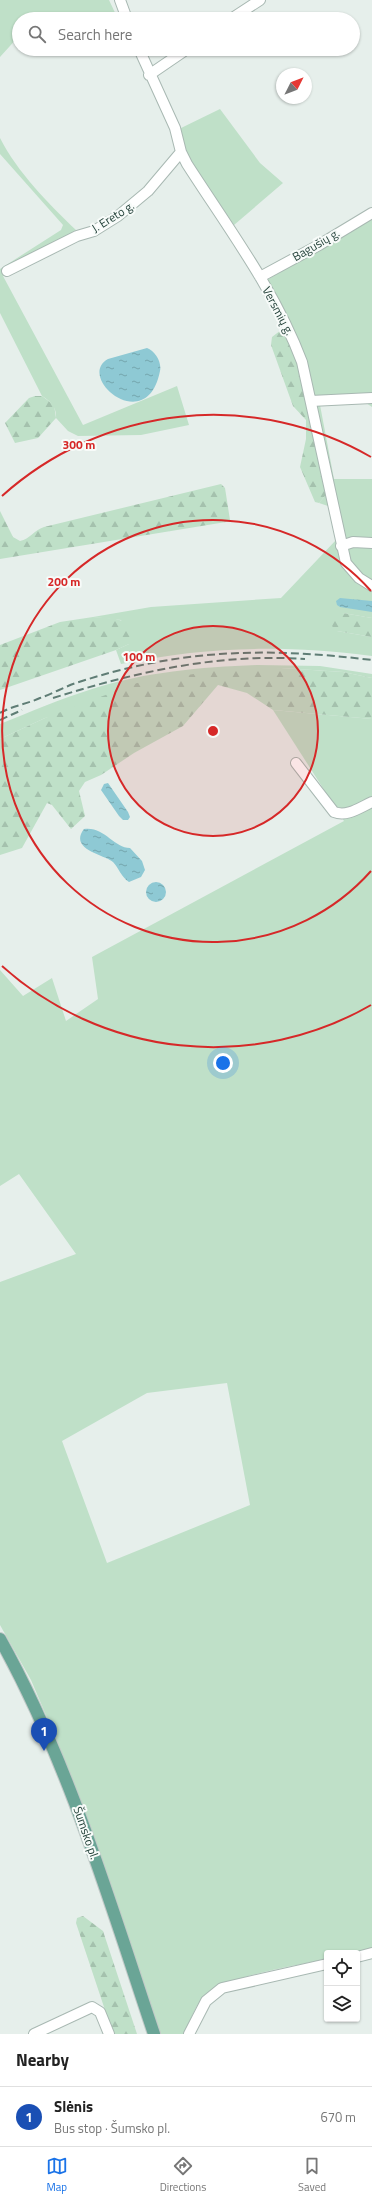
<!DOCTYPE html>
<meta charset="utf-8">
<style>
:root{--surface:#fff;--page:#f6f6f6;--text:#222;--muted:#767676;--line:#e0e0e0;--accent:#1a73e8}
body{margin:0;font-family:"Titillium Web",sans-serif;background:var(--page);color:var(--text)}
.controls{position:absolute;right:12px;bottom:12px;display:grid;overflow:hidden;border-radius:4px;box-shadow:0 1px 3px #0004}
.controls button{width:36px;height:36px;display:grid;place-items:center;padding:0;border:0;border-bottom:1px solid var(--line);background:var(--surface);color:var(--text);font:20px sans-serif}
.compass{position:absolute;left:276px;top:68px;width:36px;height:36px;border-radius:50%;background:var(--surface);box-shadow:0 1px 3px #0004;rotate:48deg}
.you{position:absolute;left:223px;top:1063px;width:14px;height:14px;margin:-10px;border:3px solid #fff;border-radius:50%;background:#1a73e8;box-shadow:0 0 0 6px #1a73e833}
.badge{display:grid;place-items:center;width:26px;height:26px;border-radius:50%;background:var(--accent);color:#fff;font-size:13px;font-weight:700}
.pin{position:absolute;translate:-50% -33px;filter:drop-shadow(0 1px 2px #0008)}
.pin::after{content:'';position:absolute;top:21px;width:14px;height:12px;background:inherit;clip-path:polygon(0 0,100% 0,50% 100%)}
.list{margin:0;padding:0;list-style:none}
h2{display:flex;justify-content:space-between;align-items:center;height:52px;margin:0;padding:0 16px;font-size:17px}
h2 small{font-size:13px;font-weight:400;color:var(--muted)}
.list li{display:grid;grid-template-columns:26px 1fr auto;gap:12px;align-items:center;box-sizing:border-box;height:60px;padding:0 16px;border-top:1px solid var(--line)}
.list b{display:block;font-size:15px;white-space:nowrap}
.list p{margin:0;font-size:13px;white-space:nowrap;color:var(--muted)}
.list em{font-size:13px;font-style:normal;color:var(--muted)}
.icon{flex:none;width:22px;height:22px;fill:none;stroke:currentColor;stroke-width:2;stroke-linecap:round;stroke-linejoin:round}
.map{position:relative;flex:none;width:372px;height:2034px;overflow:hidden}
.search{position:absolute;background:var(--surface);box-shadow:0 1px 3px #0004;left:12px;right:12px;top:12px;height:44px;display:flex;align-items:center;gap:10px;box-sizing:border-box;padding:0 14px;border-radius:22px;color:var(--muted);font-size:15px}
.sheet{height:112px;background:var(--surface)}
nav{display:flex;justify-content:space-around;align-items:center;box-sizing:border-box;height:56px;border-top:1px solid var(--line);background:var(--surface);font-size:11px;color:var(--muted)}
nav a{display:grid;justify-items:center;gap:2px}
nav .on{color:var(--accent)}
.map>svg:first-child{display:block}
.green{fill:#bfe0c8;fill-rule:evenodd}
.forest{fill:url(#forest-firs)}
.water{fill:url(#water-ripples)}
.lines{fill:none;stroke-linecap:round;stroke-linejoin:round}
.minor-casing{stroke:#a8b8b2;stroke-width:12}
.major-casing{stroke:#c2cac8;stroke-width:14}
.minor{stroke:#fff;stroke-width:10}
.major{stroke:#6aa596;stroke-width:12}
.rail{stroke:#5f7d75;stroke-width:2;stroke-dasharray:8 4;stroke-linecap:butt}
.ring{fill:none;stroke:#d62828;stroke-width:2}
.labels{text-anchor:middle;stroke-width:4;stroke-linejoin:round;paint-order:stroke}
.street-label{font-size:12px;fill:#24423a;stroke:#f7fbf9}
.centre{fill:#d62828;stroke:#f7fbf9;stroke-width:2}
.ring-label{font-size:12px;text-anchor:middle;font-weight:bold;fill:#d62828;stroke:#f7fbf9;stroke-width:4;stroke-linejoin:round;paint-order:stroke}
</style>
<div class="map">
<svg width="372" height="2034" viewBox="0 0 372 2034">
<defs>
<pattern id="forest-firs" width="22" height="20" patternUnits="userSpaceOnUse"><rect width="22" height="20" fill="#bfe0c8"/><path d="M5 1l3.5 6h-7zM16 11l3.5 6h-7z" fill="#a4c1ad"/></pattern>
<pattern id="water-ripples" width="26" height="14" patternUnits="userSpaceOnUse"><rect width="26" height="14" fill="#8ec9d4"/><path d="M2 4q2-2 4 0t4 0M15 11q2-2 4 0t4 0" fill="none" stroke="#74a5ad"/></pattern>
</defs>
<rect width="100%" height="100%" fill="#e6efeb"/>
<!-- green -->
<path class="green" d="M0 0H109L118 19H19V36L0 57Z
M220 109 260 163 283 183 234 225 191 163 185 152 179 129Z
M0 138C18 173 48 203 76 230L3 276 83 425 177 386 189 425 141 435 78 436 68 431 56 418C57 407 50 401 42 396L0 313V269L61 230 63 225 0 154Z
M372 217V407L366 403 320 405 334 479H372V618L343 613 337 631 372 637V656C283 645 209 646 121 664L116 650 129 644 121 620 93 617 151 607 281 598 336 540 328 506 319 503 325 496 285 327 290 321 267 280Z
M258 665 320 666 372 674V678L343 672 281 668 45 718 0 739V724C30 712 60 699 92 689 145 672 202 667 258 665Z
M273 710 372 719V1949L354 1953H327V1959C299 1965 221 1977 204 1996 195 2006 190 2021 184 2034H160L100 1860 57 1741 31 1680 0 1625V1282L76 1254 19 1174 0 1186V970L23 996 52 978 66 1021 98 999 92 957 344 821ZM227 1383 250 1505 107 1563 62 1441 147 1393Z"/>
<!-- forest -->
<path class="forest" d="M285 327 306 388 326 490 325 496 319 503 315 502 300 467 306 439V420L293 406 271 345 272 337Z
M35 396H42L54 405 56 418 38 438 15 443 5 423 29 398Z
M221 484 225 488 230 520 226 522 0 559V511L13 537 20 541C30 539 34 530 44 527Z
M343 613 372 618V637L337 631C331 627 330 623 333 617Z
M93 617C112 619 128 616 134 636L129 644 116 650 0 690V645L60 622Z
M281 668 343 672 372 678V719L273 710 247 693 218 685 183 726 134 753 101 775 85 782 79 791 85 816 71 829 52 805 47 803 22 848 0 855V739L45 718 137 683 219 670Z
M83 1916 103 1931 137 2034H113L76 1923 77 1918Z"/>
<!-- water -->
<path class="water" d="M147 348C155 351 162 362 160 371 147 438 75 377 108 359Z
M340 598 372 601V612L340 607 337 605 336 601Z
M108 783 128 812 130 817 128 820H123L119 816 101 790 104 784Z
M84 829C104 826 114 848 130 848L142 861 145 870 141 877 129 882C121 877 119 868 113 862 106 855 68 850 84 829Z
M146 892a10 10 0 1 1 20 0a10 10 0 1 1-20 0Z"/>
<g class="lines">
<defs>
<path id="minor" d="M120 0 127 19
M231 19 260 0
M139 49 175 128 181 152 187 164C228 228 275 290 302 362L346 563 359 578 372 586
M149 75 187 49
M7 271 77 236 94 231 118 216 148 191 181 152
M260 277 319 245 372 213
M311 401 372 398
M341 546 353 542 372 543
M296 763 334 812C347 817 359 808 372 802
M357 1957 372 1953
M34 2034 92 2007 100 2012 109 2034
M189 2034 206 2001 222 1988 327 1964"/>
<path id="major" d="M0 1639C69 1763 109 1900 154 2034"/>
</defs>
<!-- minor casing -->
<use href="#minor" class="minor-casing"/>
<!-- major casing -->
<use href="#major" class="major-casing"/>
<!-- minor -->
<use href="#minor" class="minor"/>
<!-- major -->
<use href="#major" class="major"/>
<!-- rail -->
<path class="rail" d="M53 698C136 672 218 653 305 659
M0 713C12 706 27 704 40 698 52 694 64 687 76 683 179 649 265 647 372 660
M0 720 22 710"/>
</g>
<!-- distance rings -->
<circle cx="213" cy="731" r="105" fill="#d62828" fill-opacity=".12"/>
<g class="ring">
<circle cx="213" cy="731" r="105"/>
<path d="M371 871A211 211 0 1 1 371 591"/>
<path d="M371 1005A316 316 0 0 1 2 966M2 496A316 316 0 0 1 371 457"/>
</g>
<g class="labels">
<!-- street labels -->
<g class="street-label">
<text transform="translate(113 217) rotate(-32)" y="4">J. Ereto g.</text>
<text transform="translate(316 245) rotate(-30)" y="4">Bagušių g.</text>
<text transform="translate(278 311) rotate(62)" y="4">Versmių g.</text>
<text transform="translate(86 1833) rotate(71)" y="4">Šumsko pl.</text>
</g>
</g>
<circle cx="213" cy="731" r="6" class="centre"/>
<g class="ring-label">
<text x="79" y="449">300 m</text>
<text x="64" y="586">200 m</text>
<text x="139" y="661">100 m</text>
</g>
</svg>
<div class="controls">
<button><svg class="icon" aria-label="locate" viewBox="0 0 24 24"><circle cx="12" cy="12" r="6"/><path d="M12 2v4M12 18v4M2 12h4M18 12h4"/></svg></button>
<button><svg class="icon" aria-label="layers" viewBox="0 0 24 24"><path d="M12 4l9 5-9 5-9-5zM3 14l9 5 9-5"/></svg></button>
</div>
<svg class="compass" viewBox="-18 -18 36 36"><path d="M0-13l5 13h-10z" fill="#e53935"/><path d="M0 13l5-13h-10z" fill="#767676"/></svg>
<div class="you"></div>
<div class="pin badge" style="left:44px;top:1751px;background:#1a4fb4">1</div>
<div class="search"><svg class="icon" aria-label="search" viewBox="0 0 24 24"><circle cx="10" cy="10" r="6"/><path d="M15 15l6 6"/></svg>Search here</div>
</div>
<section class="sheet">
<h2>Nearby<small></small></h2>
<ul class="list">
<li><span class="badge" style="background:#1a4fb4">1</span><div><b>Slėnis</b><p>Bus stop · Šumsko pl.</p></div><em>670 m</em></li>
</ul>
</section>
<nav>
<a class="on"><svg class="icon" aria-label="map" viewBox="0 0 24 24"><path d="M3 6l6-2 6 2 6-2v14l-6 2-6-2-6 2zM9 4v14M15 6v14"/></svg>Map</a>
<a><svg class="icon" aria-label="directions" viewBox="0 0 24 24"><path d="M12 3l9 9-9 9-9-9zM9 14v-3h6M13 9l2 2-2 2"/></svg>Directions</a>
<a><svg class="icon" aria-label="saved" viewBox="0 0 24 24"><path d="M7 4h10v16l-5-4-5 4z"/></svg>Saved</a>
</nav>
